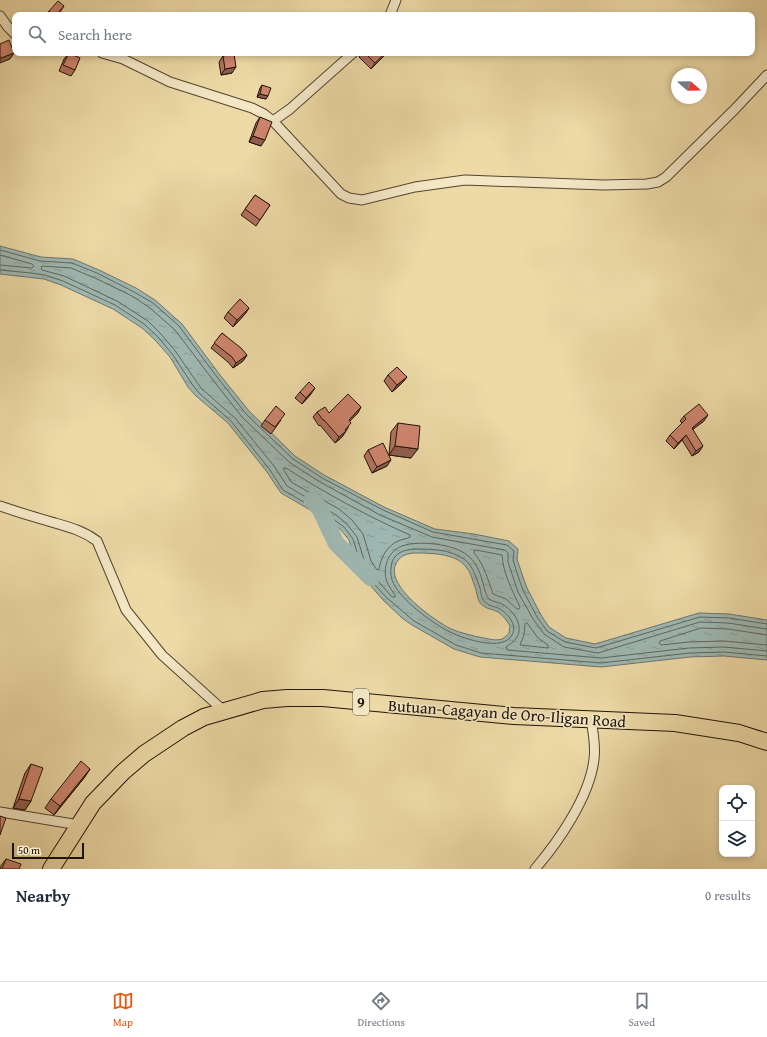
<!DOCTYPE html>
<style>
:root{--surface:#fff;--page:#f2f2f3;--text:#1f2937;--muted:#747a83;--line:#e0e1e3;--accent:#ea580c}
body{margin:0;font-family:"Gentium Book Plus",serif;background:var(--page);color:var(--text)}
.controls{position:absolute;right:12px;bottom:12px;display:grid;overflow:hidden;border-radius:8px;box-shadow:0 2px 6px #0003}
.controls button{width:36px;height:36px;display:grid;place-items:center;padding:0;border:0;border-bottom:1px solid var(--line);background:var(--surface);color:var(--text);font:20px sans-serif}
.compass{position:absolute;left:671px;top:68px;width:36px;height:36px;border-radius:50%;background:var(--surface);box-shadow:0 2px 6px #0003;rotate:110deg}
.scale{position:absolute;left:12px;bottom:10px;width:72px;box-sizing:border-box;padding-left:4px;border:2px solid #201406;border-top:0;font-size:11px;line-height:14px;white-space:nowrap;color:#201406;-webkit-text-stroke:3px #f3e7c6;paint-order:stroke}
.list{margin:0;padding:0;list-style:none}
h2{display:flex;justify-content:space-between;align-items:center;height:52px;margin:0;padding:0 16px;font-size:17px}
h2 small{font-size:13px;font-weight:400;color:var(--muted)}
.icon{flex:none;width:22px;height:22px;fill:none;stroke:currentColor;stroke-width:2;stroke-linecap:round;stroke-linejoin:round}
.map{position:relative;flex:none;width:767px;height:869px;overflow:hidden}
.search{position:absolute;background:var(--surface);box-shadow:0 2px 6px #0003;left:12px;right:12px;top:12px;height:44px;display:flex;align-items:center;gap:10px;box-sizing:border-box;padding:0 14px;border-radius:8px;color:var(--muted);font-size:15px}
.sheet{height:112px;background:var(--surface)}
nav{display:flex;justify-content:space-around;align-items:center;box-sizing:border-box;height:56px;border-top:1px solid var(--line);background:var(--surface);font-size:11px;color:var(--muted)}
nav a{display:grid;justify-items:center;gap:2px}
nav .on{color:var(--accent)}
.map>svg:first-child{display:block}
.water{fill:url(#water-ripples);stroke:#6c766e;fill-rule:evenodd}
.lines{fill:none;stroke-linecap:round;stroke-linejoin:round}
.shore{stroke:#5f665c;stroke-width:1}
.river{stroke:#9eb8b3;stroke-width:17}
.minor-casing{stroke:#53462e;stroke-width:11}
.trunk-casing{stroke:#201406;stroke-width:18}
.minor{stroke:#f3e7c6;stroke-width:9}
.trunk{stroke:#eddaa7;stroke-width:16}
.wall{fill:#b2725f;stroke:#201406}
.shaded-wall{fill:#915d4d;stroke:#201406}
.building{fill:#cf856e;stroke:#201406}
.labels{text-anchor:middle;stroke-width:3;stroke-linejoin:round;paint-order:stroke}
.shield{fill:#f3e7c6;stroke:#5f5340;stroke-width:1}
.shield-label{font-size:15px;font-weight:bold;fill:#201406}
.street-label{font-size:16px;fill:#201406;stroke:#f3e7c6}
</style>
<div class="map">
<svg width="767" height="869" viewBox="0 0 767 869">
<defs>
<pattern id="water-ripples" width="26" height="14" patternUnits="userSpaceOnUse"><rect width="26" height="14" fill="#9eb8b3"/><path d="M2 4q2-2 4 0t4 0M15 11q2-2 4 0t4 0" fill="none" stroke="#889d98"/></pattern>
</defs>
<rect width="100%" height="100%" fill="#eddaa7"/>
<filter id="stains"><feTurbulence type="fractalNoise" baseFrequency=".005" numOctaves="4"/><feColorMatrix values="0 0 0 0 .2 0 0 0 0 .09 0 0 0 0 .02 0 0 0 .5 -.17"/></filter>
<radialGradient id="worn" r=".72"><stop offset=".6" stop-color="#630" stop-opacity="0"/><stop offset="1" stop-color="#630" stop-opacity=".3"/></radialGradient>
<!-- water -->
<path class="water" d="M0 246 41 257 73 259 99 270 136 288 155 300 182 324 220 375 249 411 295 456 324 475 384 507 435 529 474 534 509 541 518 549 517 559 523 577 527 588 541 615 549 627 566 638 595 644 699 613 729 614 767 620V660L724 656 690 657 601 667 480 657 454 649 412 625 402 618 383 600 364 578 357 567 349 540 341 530 331 522 281 493 267 472 228 423 196 396 188 387 170 357 155 340 142 328 113 309 61 285 44 279 0 274ZM414 553C429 553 456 553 466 567 471 572 472 580 475 587 477 592 477 600 481 604 486 609 492 609 498 612 503 615 507 621 510 626L509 633C507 635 504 638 502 639 497 641 489 639 484 638 473 636 461 633 451 629 434 620 388 588 395 566 399 556 405 554 414 553Z"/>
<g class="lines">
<!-- shore -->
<path class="shore" d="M0 250 40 261 72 263 97 273 134 292 153 303 179 326 217 377 246 414 293 459 322 478 383 510 433 532 507 545 514 551 513 560 519 579 523 590 537 617 547 631 565 642 596 648 700 617 729 618 767 624
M0 255 32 264 34 266 32 268 0 265
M0 270 31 273 45 275 63 281 115 305 144 324 158 337 173 355 192 384 199 393 231 421 270 470 283 490 333 519 344 527 353 539 361 565 367 576 386 597 414 621 456 645 481 653 601 663 690 653 724 652 767 656
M284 468H286C325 493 367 516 410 535V537C407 539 402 539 398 541 387 546 381 557 379 569L377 570 371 561 363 534 352 520 339 509 291 482 284 470Z
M414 549C430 549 450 549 464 559 473 565 476 578 480 588 481 592 481 599 485 602 489 606 493 606 498 608 507 612 518 625 512 635 503 652 464 639 450 632 433 624 398 598 392 580 390 574 391 567 392 562 396 552 404 550 414 549Z
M476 550 502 555C503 573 512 590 520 607L519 609H517L506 599 493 594C488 580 484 564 474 553V551Z
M527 623 538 638 548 645V648L520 645 524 635 525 624Z
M767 629 728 623 700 622 598 653 564 647 544 634 533 619 518 592 508 562V553L505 550 432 537 380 515 320 482 289 462 242 417 213 380 175 330 150 308 132 296 95 278 71 268 42 266 41 267 42 270 64 276 117 301 148 321 161 334 176 352 196 381 202 389 235 418 274 466 287 486 336 515 347 524 357 537 365 563 371 573 392 597H395V595C392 591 389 586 387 582 382 568 388 551 402 546 418 540 454 544 467 555 477 562 481 575 484 587 485 590 486 595 488 598 492 602 498 602 502 604 513 610 524 625 517 637 515 641 509 645 506 647L507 650 601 658 689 648 724 647 767 651
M767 635 728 629 701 628 660 641 659 643 661 645 689 642 724 641 767 645"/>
<!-- river -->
<path class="river" d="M312 500 320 509 336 543 371 578"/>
<defs>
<path id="minor" d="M390 15 396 0
M0 16 8 27 15 34
M102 53 123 59 170 82 252 108 264 114 273 121 341 194 349 198 362 200 415 187 465 180 603 185 647 184 658 182 666 177 734 110 767 75
M273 121 290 109 353 53
M0 506C15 511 30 516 45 520 64 526 81 529 97 541L126 610 162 655 224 711
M0 812 79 825
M535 869C559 841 590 796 594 759 596 746 593 732 591 719"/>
<path id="trunk" d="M51 869 93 803 123 772 144 754 183 728 204 717 263 700 287 698H323L514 716 675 723 739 733 767 742"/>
</defs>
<!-- minor casing -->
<use href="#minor" class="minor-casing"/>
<!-- trunk casing -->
<use href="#trunk" class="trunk-casing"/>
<!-- minor -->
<use href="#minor" class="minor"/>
<!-- trunk -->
<use href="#trunk" class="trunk"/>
</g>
<!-- wall -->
<path class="wall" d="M64 6 58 15H46L49 11Z
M69 53 75 70 71 76 59 71 64 59Z
M362 53H386L371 69 359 57Z
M223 56 232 73 221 75 219 62Z
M262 85 266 99 257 97 260 88Z
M260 117 261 146 249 142 256 123Z
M255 195 270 205 256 226 241 215Z
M249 308 245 314 233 327 224 318 228 312Z
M222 333 247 355 243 361 233 368 228 362 211 348Z
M388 375 407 377 402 383 392 392 384 381Z
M300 392 311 394 302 404 295 398Z
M317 412 329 413H358L349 421 348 428 342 437 335 443 320 425 319 426 313 417Z
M684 416 704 421 693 429 699 452 692 456 682 440 674 449 666 441 670 435 682 423 680 421Z
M265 420H281L271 434 261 426Z
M398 423 411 458 389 455 387 466 372 473 364 456 368 450 389 455 391 432Z
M31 764V801L25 810 13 808 25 773Z
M90 769 84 778 54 815 45 808 51 799Z
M6 859 19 869H0V867Z"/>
<!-- shaded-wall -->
<path class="shaded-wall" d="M14 53 10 59 0 63V60L1 58Z
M385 53H386L385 55 371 69 375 63Z
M236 67 232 73 221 75 225 69Z
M260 94 268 96 266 99 257 97Z
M253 136 265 140 261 146 249 142Z
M249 308 245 314 233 327 237 320Z
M247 355 243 361 233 368 236 363Z
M407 377 402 383 392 392 397 385Z
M315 388 311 394 302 404 306 398Z
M361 407 358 413 345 426 349 420Z
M708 415 704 421 688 433 692 428Z
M346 431 342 437 335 443 339 437Z
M686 435 682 440 674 449 678 443Z
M395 446 418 449 411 458 389 455Z
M703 446 699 452 692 456 696 451Z
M391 460 387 466 372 473 377 467Z
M90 769 84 778 54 815 60 806Z
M19 799 31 801 25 810 13 808Z"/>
<!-- building -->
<path class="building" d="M58 1 64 6 56 15H53L49 11Z
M9 40 14 53 1 58 0 56V44Z
M69 53 80 58 75 70 63 65Z
M365 53H385L375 63Z
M234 54 236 67 225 69 223 56Z
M262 85 271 88 268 96 260 94Z
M260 117 272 122 265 140 253 136Z
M255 195 270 205 260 220 245 209Z
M240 299 249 308 237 320 228 312Z
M222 333 241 348 247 355 236 363 232 357 214 343Z
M397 367 407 377 397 385 388 375Z
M309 382 315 388 306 398 300 392Z
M348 394 361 407 349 420 351 423 345 430 346 431 339 437 324 420H323L317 412 325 407 329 413Z
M699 404 708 415 692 428 703 446 696 451 686 435 678 443 670 435 686 419 684 416Z
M276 406 285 414 275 427 265 420Z
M398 423 420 426 418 449 395 446Z
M383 443 391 460 377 467 368 450Z
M81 761 90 769 60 806 51 799Z
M31 764 43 768 31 801 19 799Z
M0 816 6 818 0 835Z
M6 859 21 864 19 869H2Z"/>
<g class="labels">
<!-- shield labels -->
<rect class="shield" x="353" y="689" width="16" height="26" rx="3"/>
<g class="shield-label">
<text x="361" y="707">9</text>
</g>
<!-- street labels -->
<g class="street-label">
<text transform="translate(507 713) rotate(4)" y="6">Butuan-Cagayan de Oro-Iligan Road</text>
</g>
</g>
<rect width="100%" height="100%" filter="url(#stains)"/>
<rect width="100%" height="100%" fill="url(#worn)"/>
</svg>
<div class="controls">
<button><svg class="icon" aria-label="locate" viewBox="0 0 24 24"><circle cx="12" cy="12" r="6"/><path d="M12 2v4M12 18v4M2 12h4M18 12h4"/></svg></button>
<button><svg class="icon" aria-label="layers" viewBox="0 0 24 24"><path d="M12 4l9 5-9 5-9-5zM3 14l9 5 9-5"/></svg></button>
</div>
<svg class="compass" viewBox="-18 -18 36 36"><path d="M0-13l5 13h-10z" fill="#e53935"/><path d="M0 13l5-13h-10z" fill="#747a83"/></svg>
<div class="scale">50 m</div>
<div class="search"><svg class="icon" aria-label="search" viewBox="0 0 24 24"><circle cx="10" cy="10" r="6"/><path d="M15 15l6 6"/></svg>Search here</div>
</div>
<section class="sheet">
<h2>Nearby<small>0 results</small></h2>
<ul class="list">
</ul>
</section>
<nav>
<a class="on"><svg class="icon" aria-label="map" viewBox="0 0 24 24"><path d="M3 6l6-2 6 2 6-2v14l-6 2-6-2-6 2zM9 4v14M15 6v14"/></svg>Map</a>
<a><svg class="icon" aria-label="directions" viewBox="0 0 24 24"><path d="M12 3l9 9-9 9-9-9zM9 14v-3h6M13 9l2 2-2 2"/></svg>Directions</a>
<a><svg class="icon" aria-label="saved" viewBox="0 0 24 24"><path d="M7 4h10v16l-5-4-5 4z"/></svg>Saved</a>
</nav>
